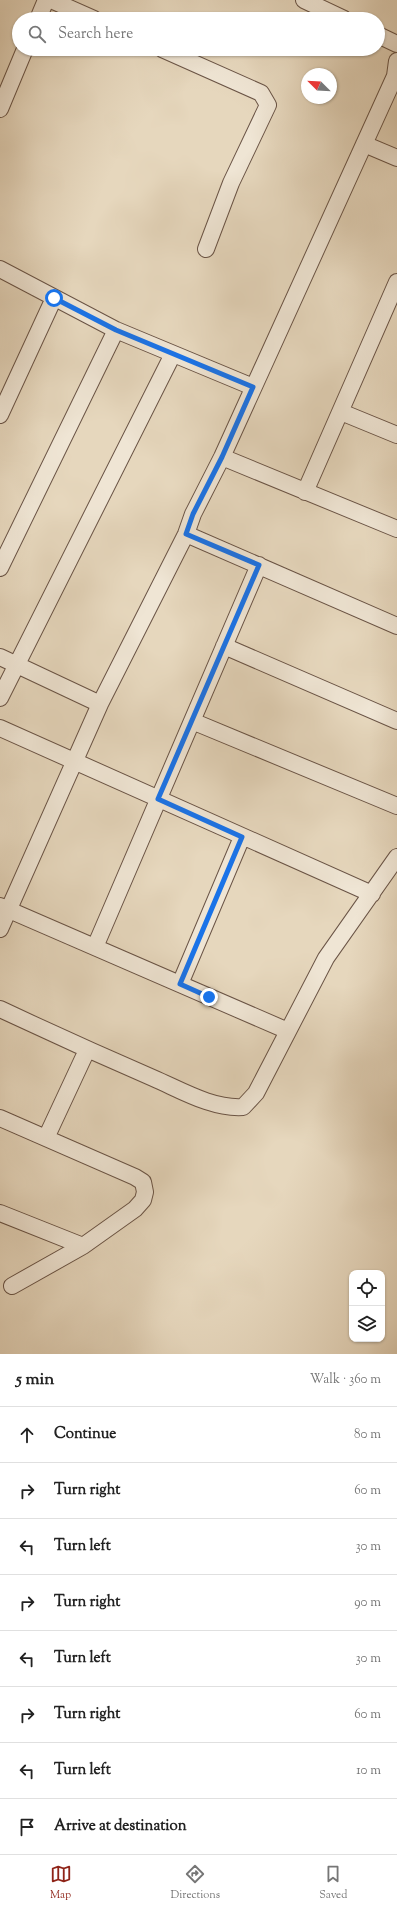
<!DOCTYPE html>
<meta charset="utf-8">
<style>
:root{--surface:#fff;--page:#f6f6f6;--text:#222;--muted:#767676;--line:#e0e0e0;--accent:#8f2418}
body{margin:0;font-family:"Sorts Mill Goudy",serif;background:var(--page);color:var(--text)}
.controls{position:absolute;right:12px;bottom:12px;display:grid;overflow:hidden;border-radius:8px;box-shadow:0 1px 3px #0004}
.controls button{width:36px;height:36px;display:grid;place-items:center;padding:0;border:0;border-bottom:1px solid var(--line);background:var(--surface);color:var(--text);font:20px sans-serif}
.compass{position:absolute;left:301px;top:68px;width:36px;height:36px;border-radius:50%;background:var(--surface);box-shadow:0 1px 3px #0004;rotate:294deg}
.stop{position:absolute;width:12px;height:12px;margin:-9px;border:3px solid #1a73e8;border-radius:50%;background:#fff}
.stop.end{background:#1a73e8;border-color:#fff;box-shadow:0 1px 4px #0008}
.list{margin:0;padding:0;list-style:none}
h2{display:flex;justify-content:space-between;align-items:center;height:52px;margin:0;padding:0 16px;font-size:17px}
h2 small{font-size:13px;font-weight:400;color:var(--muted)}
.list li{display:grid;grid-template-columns:26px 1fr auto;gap:12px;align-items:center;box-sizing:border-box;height:56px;padding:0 16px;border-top:1px solid var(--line)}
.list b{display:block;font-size:15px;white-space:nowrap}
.list em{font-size:13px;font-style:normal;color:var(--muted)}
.icon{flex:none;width:22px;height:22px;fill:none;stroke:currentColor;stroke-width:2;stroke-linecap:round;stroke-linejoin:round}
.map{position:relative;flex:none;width:397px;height:1354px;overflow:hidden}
.search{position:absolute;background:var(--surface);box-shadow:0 1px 3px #0004;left:12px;right:12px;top:12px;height:44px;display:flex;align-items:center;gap:10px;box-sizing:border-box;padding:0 14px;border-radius:22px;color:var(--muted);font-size:15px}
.sheet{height:500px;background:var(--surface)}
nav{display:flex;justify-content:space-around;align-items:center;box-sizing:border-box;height:56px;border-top:1px solid var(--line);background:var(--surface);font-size:11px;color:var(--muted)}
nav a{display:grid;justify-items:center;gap:2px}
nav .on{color:var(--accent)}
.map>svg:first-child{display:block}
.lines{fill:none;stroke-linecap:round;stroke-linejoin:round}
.street-casing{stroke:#6a5446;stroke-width:18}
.street{stroke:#efe5d4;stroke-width:16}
.route{stroke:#1a73e8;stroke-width:5}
</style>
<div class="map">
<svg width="397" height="1354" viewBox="0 0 397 1354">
<rect width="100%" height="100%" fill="#e6d7bd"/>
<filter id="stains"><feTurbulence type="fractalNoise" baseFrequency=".005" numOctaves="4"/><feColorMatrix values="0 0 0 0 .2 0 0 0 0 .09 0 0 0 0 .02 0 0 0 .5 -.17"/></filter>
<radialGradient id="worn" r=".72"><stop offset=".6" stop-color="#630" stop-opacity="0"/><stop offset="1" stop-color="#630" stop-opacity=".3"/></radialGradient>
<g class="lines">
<defs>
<path id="street" d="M51 0 94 19
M304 0 344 19
M38 19 46 0
M378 35 397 44
M162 49 261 93 268 105 231 183 206 249
M0 109 25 49
M364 144 397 158
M0 269 116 330 253 387
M341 412 397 435
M0 415 54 298
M222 457 397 529
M305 492 397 282
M186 534 397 626
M0 568 116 330
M224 646 397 721
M0 657 100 704
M0 698 173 354
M192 721 397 806
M0 728 372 894
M0 906 288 1031
M0 929 100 704 186 534 193 514 222 457 395 76 397 61
M95 947 259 565
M180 984 242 837
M0 1009C51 1033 102 1056 153 1078 181 1090 212 1109 243 1107L256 1093 326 958 397 857
M0 1118 135 1177 143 1182 145 1192 143 1200 135 1209 83 1246 12 1286
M46 1138 87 1050
M0 1213 83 1246"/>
</defs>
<!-- street casing -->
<use href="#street" class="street-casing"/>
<!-- street -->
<use href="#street" class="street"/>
</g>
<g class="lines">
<!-- route -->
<path class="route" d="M54 298 116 330 253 387 222 457 193 514 186 534 259 565 158 799 242 837 180 984 209 997"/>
</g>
<rect width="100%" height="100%" filter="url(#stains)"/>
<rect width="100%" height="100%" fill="url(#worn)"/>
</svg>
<div class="controls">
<button><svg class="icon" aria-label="locate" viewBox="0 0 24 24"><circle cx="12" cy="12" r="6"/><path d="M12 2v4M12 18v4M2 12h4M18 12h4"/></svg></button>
<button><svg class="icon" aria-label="layers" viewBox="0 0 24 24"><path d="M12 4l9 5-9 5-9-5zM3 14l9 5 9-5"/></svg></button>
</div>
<svg class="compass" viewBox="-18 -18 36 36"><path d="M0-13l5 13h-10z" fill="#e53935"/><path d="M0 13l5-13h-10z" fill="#767676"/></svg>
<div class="stop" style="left:54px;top:298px"></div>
<div class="stop end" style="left:209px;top:997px"></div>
<div class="search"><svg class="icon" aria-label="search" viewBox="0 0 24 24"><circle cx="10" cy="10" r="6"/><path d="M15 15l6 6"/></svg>Search here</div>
</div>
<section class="sheet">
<h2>5 min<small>Walk · 360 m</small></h2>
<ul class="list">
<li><svg class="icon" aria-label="ahead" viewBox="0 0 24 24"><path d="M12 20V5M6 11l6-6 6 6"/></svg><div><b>Continue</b></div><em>80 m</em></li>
<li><svg class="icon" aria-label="right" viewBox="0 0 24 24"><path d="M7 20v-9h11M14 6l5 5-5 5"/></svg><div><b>Turn right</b></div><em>60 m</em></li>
<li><svg class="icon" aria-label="left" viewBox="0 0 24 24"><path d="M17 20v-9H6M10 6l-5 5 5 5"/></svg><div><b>Turn left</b></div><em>30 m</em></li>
<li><svg class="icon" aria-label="right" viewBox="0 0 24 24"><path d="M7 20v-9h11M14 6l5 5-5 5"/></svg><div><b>Turn right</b></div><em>90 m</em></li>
<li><svg class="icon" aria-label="left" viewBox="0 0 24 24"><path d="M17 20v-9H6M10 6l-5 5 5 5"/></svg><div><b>Turn left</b></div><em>30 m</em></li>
<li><svg class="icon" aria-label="right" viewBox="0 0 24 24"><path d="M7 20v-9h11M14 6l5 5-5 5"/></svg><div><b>Turn right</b></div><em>60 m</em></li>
<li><svg class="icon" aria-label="left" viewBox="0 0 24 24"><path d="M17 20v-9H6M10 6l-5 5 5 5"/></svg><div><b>Turn left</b></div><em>10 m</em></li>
<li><svg class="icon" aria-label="arrive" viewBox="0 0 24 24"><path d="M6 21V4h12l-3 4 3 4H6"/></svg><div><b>Arrive at destination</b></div></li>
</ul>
</section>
<nav>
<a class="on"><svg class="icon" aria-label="map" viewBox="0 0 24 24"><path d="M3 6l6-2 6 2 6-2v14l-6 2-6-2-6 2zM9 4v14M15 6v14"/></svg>Map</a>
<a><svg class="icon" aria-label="directions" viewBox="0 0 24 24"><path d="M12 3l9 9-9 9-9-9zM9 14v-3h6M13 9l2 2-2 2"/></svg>Directions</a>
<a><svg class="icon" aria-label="saved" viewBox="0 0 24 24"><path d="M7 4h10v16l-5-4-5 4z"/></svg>Saved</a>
</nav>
